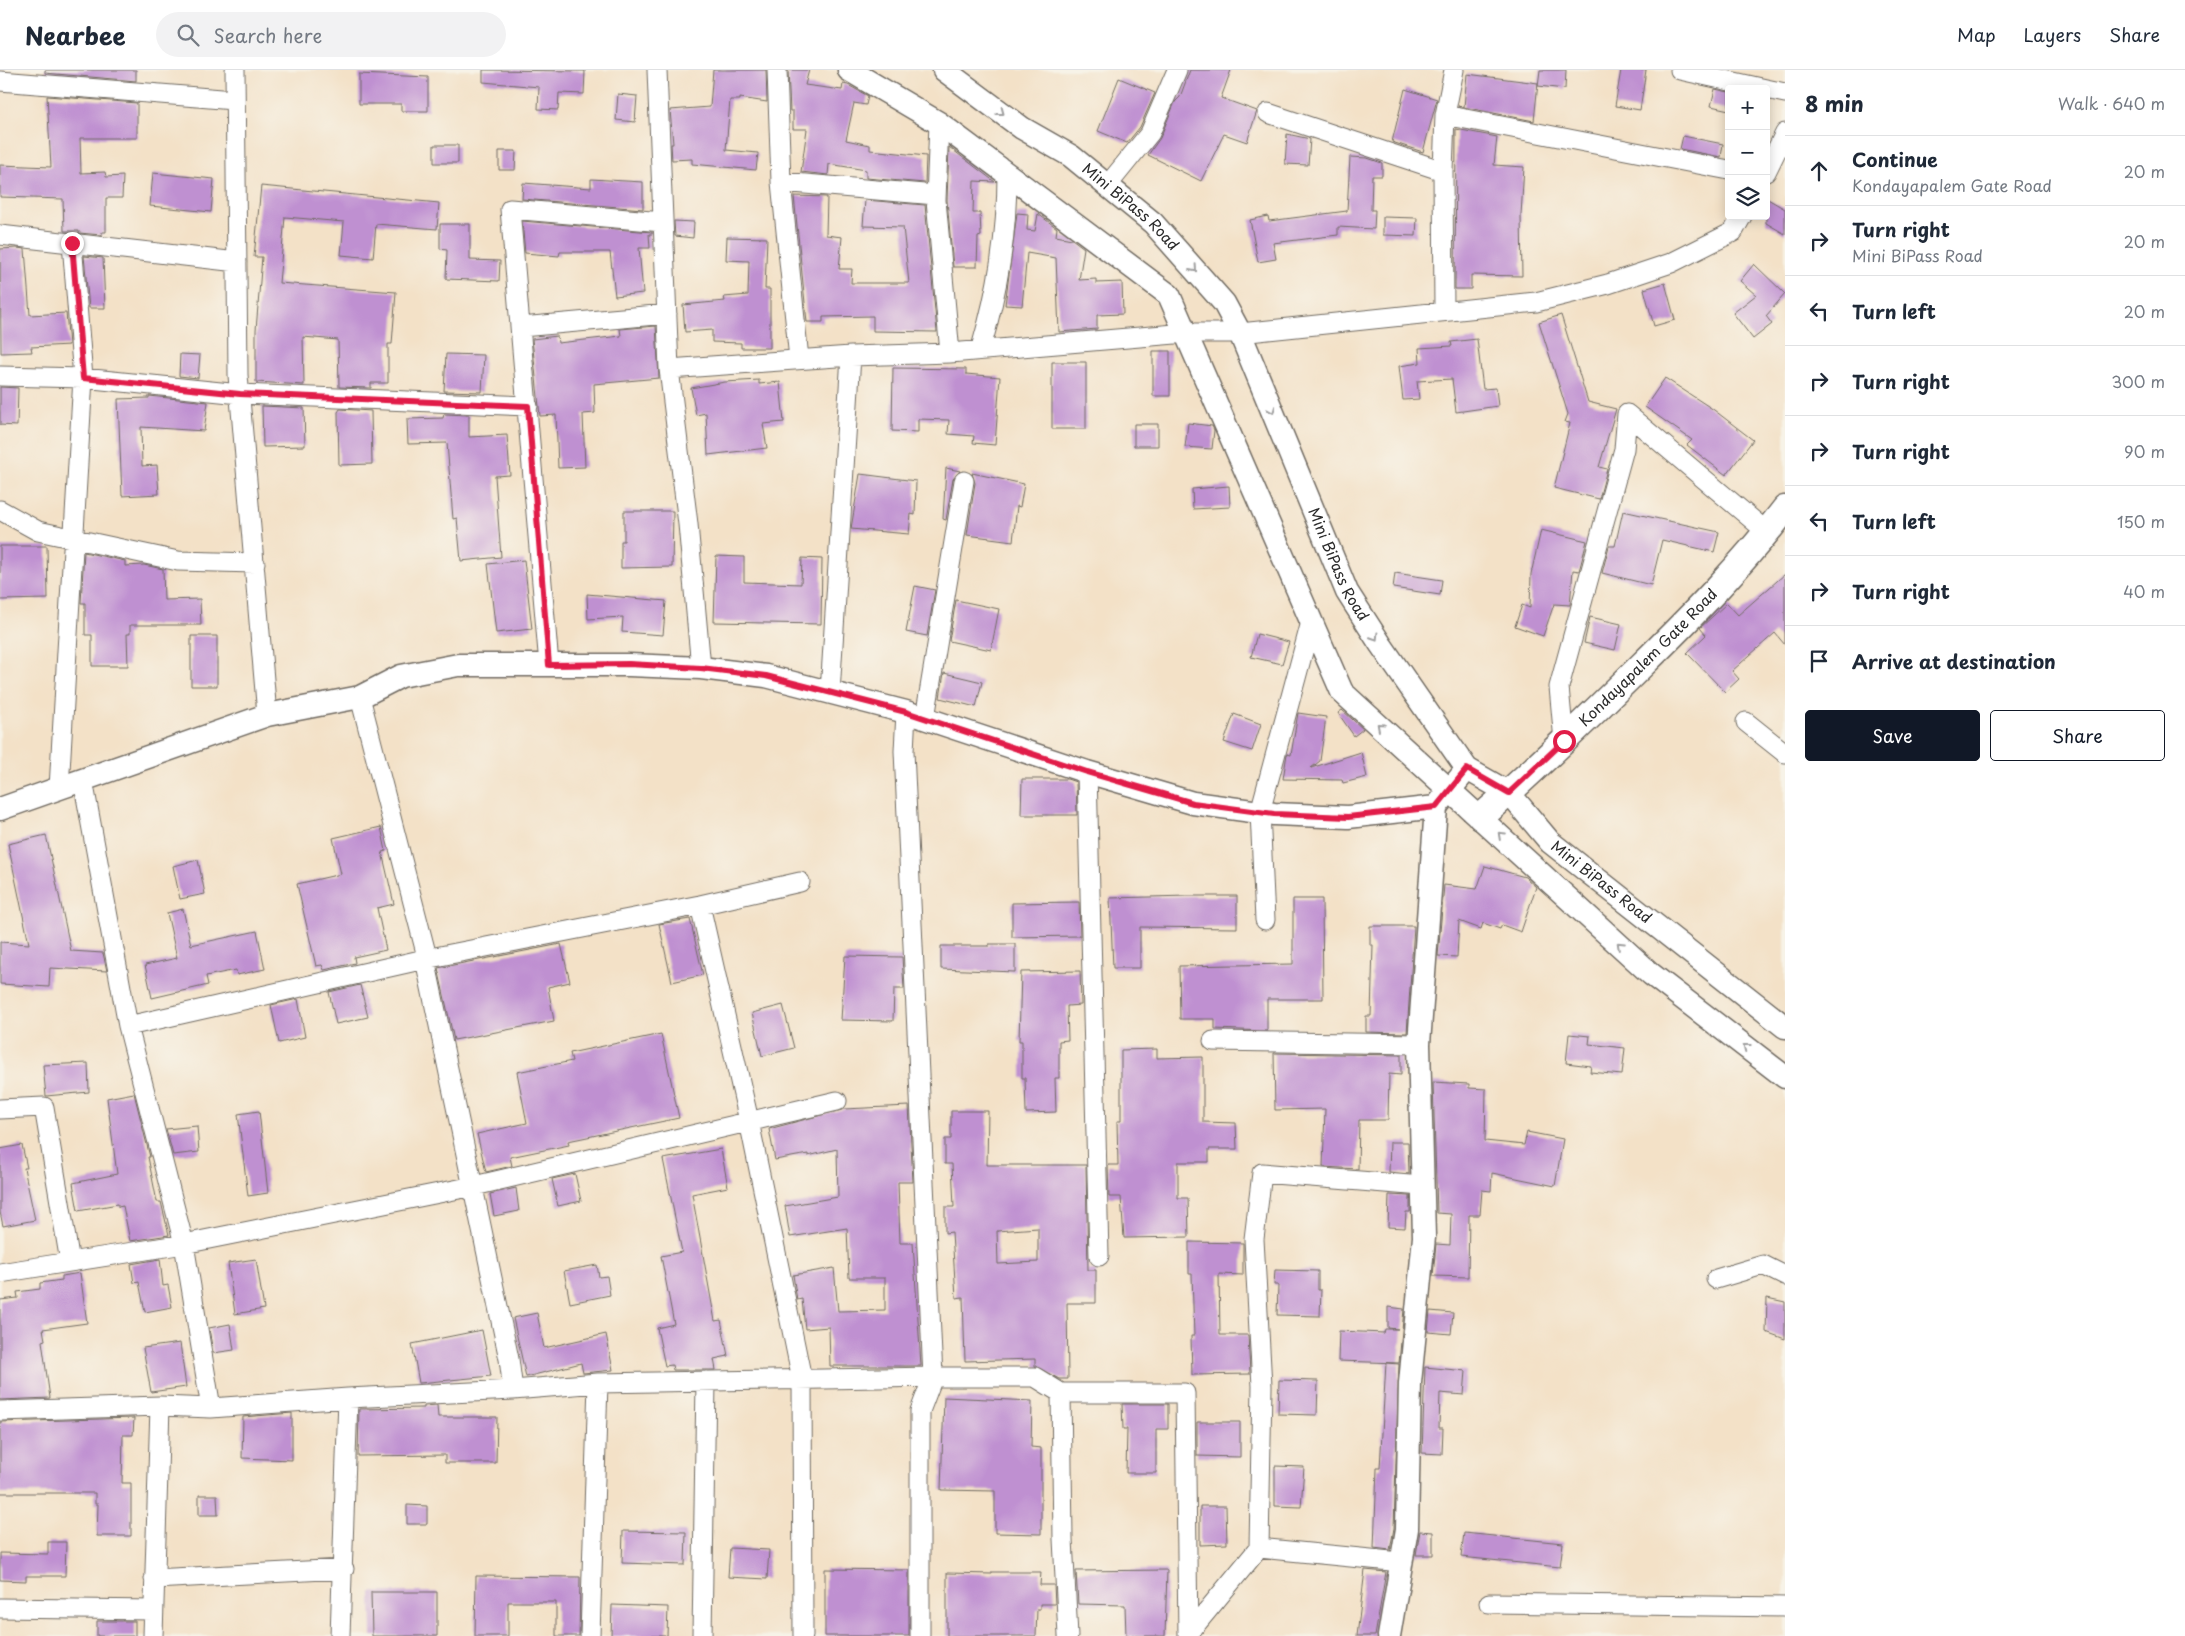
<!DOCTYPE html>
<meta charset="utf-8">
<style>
:root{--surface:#fff;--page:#f2f2f3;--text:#1f2937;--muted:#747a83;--line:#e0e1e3;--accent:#111827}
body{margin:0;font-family:"Playpen Sans",sans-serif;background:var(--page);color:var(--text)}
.controls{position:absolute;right:15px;top:15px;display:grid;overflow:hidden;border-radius:5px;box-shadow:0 2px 12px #0003}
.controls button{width:45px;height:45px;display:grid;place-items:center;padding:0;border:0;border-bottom:1px solid var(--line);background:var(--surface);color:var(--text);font:25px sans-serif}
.stop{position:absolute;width:15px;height:15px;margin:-11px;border:4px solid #e11d48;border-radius:50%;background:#fff}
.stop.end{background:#e11d48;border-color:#fff;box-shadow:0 1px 5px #0008}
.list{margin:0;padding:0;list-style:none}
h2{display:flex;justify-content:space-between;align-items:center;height:65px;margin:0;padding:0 20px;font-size:21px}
h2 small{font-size:16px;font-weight:400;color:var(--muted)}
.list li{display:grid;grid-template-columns:32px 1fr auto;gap:15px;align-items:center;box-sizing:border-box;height:70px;padding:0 20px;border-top:1px solid var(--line)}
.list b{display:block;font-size:19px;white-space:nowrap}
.list p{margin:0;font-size:16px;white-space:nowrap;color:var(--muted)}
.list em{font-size:16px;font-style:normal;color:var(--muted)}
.actions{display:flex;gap:10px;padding:15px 20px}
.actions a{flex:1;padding:11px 0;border:1px solid var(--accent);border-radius:5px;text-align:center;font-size:18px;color:var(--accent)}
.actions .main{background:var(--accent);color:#fff}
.icon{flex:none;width:28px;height:28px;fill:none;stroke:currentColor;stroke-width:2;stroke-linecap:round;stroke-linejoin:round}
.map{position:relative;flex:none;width:1785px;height:1566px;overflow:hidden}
header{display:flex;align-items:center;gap:30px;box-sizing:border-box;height:70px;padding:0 25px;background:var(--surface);border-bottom:1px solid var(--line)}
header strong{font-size:24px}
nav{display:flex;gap:28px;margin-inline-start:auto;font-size:18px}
.search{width:350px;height:45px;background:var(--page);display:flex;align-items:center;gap:12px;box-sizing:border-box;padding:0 18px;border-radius:28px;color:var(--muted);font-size:19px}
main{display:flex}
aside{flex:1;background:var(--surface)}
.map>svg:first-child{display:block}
.building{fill:#bf90d1;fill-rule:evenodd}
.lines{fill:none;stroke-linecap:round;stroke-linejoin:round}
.minor-casing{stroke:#716b62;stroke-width:21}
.tertiary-casing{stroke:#716b62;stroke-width:25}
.secondary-casing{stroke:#716b62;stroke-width:29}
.minor{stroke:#fff;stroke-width:19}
.tertiary{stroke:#fff;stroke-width:22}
.secondary{stroke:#fff;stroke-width:26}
.oneway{stroke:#a0a0a0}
.route{stroke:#e11d48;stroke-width:6}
.labels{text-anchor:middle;stroke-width:4.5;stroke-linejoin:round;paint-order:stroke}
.street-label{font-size:15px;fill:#2b2b2b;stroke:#f7f3e8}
</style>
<header>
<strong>Nearbee</strong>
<div class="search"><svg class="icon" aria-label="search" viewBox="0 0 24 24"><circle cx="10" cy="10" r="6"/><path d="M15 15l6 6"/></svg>Search here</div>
<nav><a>Map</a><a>Layers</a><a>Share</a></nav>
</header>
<main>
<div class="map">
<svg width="1785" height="1566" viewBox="0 0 1785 1566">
<rect width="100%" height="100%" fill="#f7f3e8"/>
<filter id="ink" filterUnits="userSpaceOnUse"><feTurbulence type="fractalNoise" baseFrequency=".02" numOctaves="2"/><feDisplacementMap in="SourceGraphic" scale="10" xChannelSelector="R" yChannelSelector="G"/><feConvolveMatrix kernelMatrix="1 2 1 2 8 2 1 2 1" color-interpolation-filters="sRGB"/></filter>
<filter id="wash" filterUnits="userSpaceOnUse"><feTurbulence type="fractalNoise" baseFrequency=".0096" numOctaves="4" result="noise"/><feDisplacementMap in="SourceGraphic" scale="20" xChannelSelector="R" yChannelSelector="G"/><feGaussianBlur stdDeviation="1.12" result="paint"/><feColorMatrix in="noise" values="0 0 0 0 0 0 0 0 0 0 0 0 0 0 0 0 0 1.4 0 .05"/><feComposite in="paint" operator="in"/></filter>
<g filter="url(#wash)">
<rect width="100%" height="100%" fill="#f3e1c7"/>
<g id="blocks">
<!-- building -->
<path class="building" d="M45 0H136V11L45 3Z
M483 0 585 1 584 24 559 23 558 40 538 39 539 17 483 12Z
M713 0H766L767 32 740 28V30H730L726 80 758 83 756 100 692 94V89L672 90 671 74H673L670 40 710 37Z
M788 0H809L805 15 842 20 843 14 848 15 868 26 866 35 854 33 846 70 870 75V80L926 86 925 113 866 108V100L829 94 828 105 801 102 807 59H793V41H790Z
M1190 0H1231L1221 28 1257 41 1247 72 1224 64 1201 111 1148 85 1160 68 1175 32 1180 27Z
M1540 0H1566L1565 19 1538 16Z
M1621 0H1646L1640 40 1615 36Z
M359 4 428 7V41H401V34H359Z
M1467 4 1538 13 1534 51 1458 36 1464 37Z
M1119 8 1155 23 1140 57 1127 73 1098 61Z
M1405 19 1437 29 1423 82 1392 72Z
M1715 19 1729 22V40L1711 36Z
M618 24 637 26 635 52 616 50Z
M47 26 137 33V68H80L81 103 105 102 106 107 123 106 122 128H106V162H102V165L79 163V161H64L63 129 0 127V95L51 97Z
M1456 59 1497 67 1494 95 1524 97 1521 145 1522 206 1471 205V219H1455Z
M1287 64 1310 69 1308 95 1285 94Z
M1683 66 1723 74 1721 87 1680 79Z
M434 75H458V93H434Z
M949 77 995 112 974 111 973 143H980L981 166 978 167 977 197H953L947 130Z
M499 81H516L515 100H499Z
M1350 87 1367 88 1382 93V106H1372L1371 140H1375L1374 159 1338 157V165L1273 173 1276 189 1258 192 1250 150 1268 146 1269 151 1347 141Z
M153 103 214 109 211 142 150 136Z
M591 109 643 112V139L522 129 523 113 591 118Z
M261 116 439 133 437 159 376 154 373 188 341 185 344 152 285 147 279 213 396 222 392 274H388V313H371V318L339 317 338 270 303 267 304 315 256 312V260L262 187H254Z
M794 126 827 127 826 165 842 167 839 199H852L851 213H909L903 157 863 156 865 130 925 135 937 262 873 261V246L823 247V252H807Z
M1766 128 1785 139V164L1766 153Z
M1017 143 1028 144 1027 160 1035 161 1038 144 1057 158 1056 166 1072 169 1084 178 1079 210 1096 209V213L1122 212 1123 244 1097 245V259L1059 262 1056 188 1027 183 1022 236 1005 235Z
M1383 147 1417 148 1416 166 1383 165Z
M522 151 652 162V164H649L650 178H639L643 223 615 226 610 182H560L559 186 525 183Z
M674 151 694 152 693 168 675 166Z
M440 154H470V190L500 191 499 211 446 209 447 180 440 179Z
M727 167 767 168 765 219H770V278H741V273L712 272V260L685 262 683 235 725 231 724 227 748 225 749 191 726 190Z
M17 178 25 179 30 245 66 243 69 275 31 277 32 282 1 283 0 179Z
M84 186 103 188 105 238H89Z
M1754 194 1785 224 1766 246 1772 254 1753 269 1733 243 1756 225 1740 211Z
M1665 213 1675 250 1654 256 1644 219Z
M1561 245 1588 332 1616 339 1599 397 1607 399 1599 429 1554 418 1570 353 1565 352 1568 344 1539 252Z
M656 256 659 308 594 314 595 343 583 344 585 397 558 398 556 345 540 346 532 269 557 266 558 273 621 266 620 259Z
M1477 269 1483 319 1496 318 1498 336 1456 342 1452 309 1417 311 1419 329 1403 330 1399 296 1420 293 1419 278 1452 276 1451 272Z
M1153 281H1170V326H1153Z
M180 284 200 285 198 308 179 306Z
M446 284 484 285 482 322 444 321Z
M1052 292H1086V359H1052Z
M893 298 966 299V304L1000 307 995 375 973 373 974 366 948 364 949 350 918 349V362L892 361Z
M1665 308 1714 340 1753 370 1726 405 1687 375 1692 370 1645 337Z
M759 310V314L780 312 784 352 763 354 767 378 708 385 706 343 696 345 691 318 725 312Z
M0 317 18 318 17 356 0 355Z
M149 326 208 332 204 361 141 357 142 396 157 395 159 424 122 426 118 329 149 328Z
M262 336 304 338 305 376 263 377Z
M340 339 371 341 372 394 339 395 338 342Z
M444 344 469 345V367L507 365 510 405 495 406 501 487 461 491 457 448 453 449 447 373 408 374 407 349 443 348Z
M1188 353 1212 356 1214 360 1212 379 1185 377Z
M1134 354H1158V376H1134Z
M946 398 960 401 953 409 946 450 943 449Z
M972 403 1024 414 1020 437 1017 436 1013 471 967 465 975 413Z
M860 404 916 411 915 445 911 444 909 464 851 459Z
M1229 416 1230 437 1193 439 1192 419Z
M624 441H673L672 497 621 498V471H624Z
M1623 441 1719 462 1714 482 1662 470 1651 515 1602 503 1609 476H1615Z
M1541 460 1587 471 1579 501 1573 500 1570 535 1554 534 1543 566 1515 556 1522 535 1530 538 1531 504Z
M0 476H47L48 529 0 530Z
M84 482 125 491V496L144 495 163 499 164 530 200 529 201 555H130V564H127L128 596H92V565H85V533H81Z
M716 486 744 487V512L801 514 802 488 822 489 821 554 714 552Z
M524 490 532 559 496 563 488 494Z
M1395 503 1442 510 1440 525 1393 518Z
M1785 504V575L1775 563 1732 601 1739 609 1725 622 1687 583 1706 565 1700 558 1727 533 1738 545Z
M915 516 935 520 927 566 906 562Z
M587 524 666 531 663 565 622 562 623 547 588 549Z
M956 530 999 539 991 580 949 571Z
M1590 547 1621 554 1615 580 1584 573Z
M1257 564 1289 572 1282 594 1251 587Z
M191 566H217V616H191Z
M944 603 982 612 976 637 940 628Z
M1342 640 1363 659 1354 666 1338 643Z
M1298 643 1326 647 1320 691 1311 698 1361 682 1367 707 1343 713 1342 710 1283 709 1287 684 1291 685Z
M1234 644 1261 654 1252 681 1224 672Z
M1022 709H1067L1076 712 1077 745H1021Z
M381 757 386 781 382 782 394 834 377 838 386 880 354 887 355 893 324 900 322 895 316 896 297 814 341 804 333 768Z
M46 765 71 881 103 883 107 901 50 898 49 917 0 914V872L29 874 8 774Z
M198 790 205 824 180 829 173 796Z
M1485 796 1525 807 1536 817 1521 862 1502 855 1500 859 1483 853 1481 859 1459 851 1457 887 1438 886 1444 815 1477 819Z
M1188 826H1237V858L1140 857V898H1113L1110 828Z
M1293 829H1322L1323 929H1267V961L1215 959V949H1180L1179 896 1293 894Z
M1079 832 1080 866 1012 867V833Z
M183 839 191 875 257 861 265 899 237 905 236 900 206 906 208 915 152 928 145 895 177 888 167 843Z
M690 849 703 905 672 912 659 854Z
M1370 856H1414L1407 963 1366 962V946H1371L1373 875H1370Z
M561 874 570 912 548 917 554 951 454 970 438 898Z
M989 874H1015V902L941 899V876H989Z
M845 886 902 887 904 919H894L893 951 841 950Z
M1080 901 1081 935 1067 936 1068 970 1059 971V1008H1055L1056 1042 1026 1043 1025 1008H1022V971H1019L1021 902Z
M360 915 368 947 336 954 329 922Z
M298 929 305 967 279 973 271 935Z
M783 935 794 978 762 986 752 943Z
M661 964 679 1048 568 1071 569 1075 510 1087 512 1096 486 1102 477 1064 527 1053 517 1002 572 991 570 983Z
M1569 964 1590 966 1589 974 1625 978 1622 1005 1590 1002 1591 996 1566 993Z
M1157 979V988L1203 987V1052L1236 1053 1237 1079H1209V1092H1178V1128H1188L1189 1167 1124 1168 1121 1127H1109L1108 1095H1118L1117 1051H1121V980Z
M1274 983 1401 985V1005L1389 1004 1388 1050H1359L1358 1099 1323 1097 1325 1039 1275 1040Z
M88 993 89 1022 46 1026 43 995Z
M1433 1012 1469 1014V1018L1486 1019 1485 1071 1524 1075 1527 1062 1563 1069 1555 1116 1492 1103 1491 1121 1482 1120 1480 1145H1469L1468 1207 1433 1206 1436 1174 1450 1175 1451 1144 1437 1143Z
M134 1023 150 1087H148L157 1132H161L169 1165 130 1171 123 1136 118 1137V1134L78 1141 73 1113 117 1104 107 1028Z
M909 1036 913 1112H898L900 1173H913L921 1296H830L829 1257 805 1259 802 1229 797 1230 793 1205 834 1198 838 1241 885 1240V1208H849L847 1158 790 1167 785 1136 838 1127 837 1079 808 1086V1084L775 1090 769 1059 844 1039Z
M259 1041 268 1123 248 1126 238 1044Z
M951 1041H988L987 1095H1086L1088 1200H1096V1233H1067L1068 1309H1059L1035 1296V1289L965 1291 963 1227 956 1228 952 1162 945 1163V1137H954L952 1094H945V1069H951ZM1038 1158V1192L998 1194 997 1161Z
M197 1056 199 1082 173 1085 166 1059Z
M1390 1072H1408L1409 1104 1389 1102Z
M22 1075 27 1098H24L35 1150 3 1156 0 1142V1079Z
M721 1079 728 1117 692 1124 715 1251 721 1250 728 1286 714 1289 716 1300H673L672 1295 665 1296 657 1258 674 1254 661 1186 682 1182 663 1089Z
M575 1104 581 1131 558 1136 552 1109Z
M516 1118 519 1141 494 1146 490 1124Z
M1389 1125 1410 1126V1142H1406L1405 1158 1388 1157Z
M1189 1172 1243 1173V1205L1219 1204 1220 1265H1248L1250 1304 1192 1305 1191 1266H1194L1192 1204H1189Z
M160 1189 163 1216 168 1215 172 1237 145 1242 139 1212 134 1213 131 1194Z
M256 1189 264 1239 235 1244 228 1193Z
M597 1195 599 1207 607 1206 610 1225 570 1233 564 1201Z
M1275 1200 1318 1201V1220H1321L1320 1246 1277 1245 1278 1215H1274Z
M80 1203 87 1253 43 1259 45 1270 42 1271 50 1328 0 1330V1230L18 1228 17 1222 40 1219V1213L62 1210V1206Z
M1767 1228 1785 1232V1269L1766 1262Z
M1388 1237 1404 1239 1399 1293 1338 1291 1339 1261 1384 1263 1385 1259H1398L1388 1258Z
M1430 1241 1453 1243 1451 1264 1428 1262Z
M537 1243 544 1278 606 1264 613 1300 583 1303 581 1293 526 1307 513 1248Z
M230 1254 234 1280 213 1283 209 1258Z
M482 1260 491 1306 419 1313 412 1274Z
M180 1273 186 1317 151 1322 143 1278Z
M1386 1293 1399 1294 1394 1458 1390 1480 1374 1478 1377 1398H1380Z
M1425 1297 1466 1301 1464 1325 1440 1323 1439 1358H1443L1442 1384 1422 1383Z
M1279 1310 1318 1311 1317 1345 1278 1344Z
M944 1327 1032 1331 1031 1377 1041 1378V1464L995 1463V1421L941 1420Z
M1122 1334H1168V1359H1156V1403H1126L1127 1359H1123Z
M437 1335 438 1347H497L496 1393H445V1385L358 1386 359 1339 424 1338V1336Z
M292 1343V1390L242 1388 243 1347Z
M134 1348 133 1365H123L122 1413H131V1466H97L98 1434H95V1423H0V1352Z
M1197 1352H1240V1387L1197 1386Z
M1275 1396 1304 1397 1301 1437 1275 1436Z
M199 1425H217L218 1445H199Z
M407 1435 427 1436V1454H407Z
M1200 1436H1226L1227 1474 1200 1475Z
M623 1461 686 1462 685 1495 622 1493Z
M1420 1461 1433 1462V1485H1416Z
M1464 1463 1563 1473 1560 1497 1461 1487Z
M48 1472H66L65 1506H26V1511L0 1510V1483L48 1484Z
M730 1478 769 1480 767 1509 728 1507Z
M825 1499 909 1500V1566H825Z
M1167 1500 1165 1566H1126L1125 1535 1078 1534 1076 1501Z
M1365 1500 1386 1502 1375 1566H1357Z
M992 1502H1041L1040 1515H1054L1055 1534H1040V1539H1037L1036 1566H947V1503L992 1504Z
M476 1506 580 1507 579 1566H556V1532H508V1566H475Z
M371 1522H437V1566H372Z
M612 1535 668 1537 667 1566H611Z
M97 1551H135V1566H97Z"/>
</g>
</g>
<g filter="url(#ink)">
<use href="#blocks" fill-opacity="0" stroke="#716b62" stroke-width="1"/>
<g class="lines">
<defs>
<path id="minor" d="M235 0 238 305 267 645
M657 0 669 299 688 454 701 598
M777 0 781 112 799 289
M1680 0 1766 19
M0 11 234 30
M1766 19 1785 23
M1268 43 1443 101
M1445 45 1729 100
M939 53 936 130 950 283
M1766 102 1785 63
M781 112 936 125
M1107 116 1150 63 1177 0
M0 165 237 192
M1444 241 1443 101 1445 45 1454 0
M521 257 667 244
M981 278C998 219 1007 166 1007 104
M669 299 851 286 950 283 1187 263H1240L1536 232 1608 214 1671 193 1733 162 1742 146
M0 306 83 308 240 324 528 336
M1627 344 1767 462
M0 440 38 461 178 491 255 493
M549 595 510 139 663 152
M830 623 851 286
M360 627 425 879V889L509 1289 513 1320
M906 642 904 681 933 1307 920 1341V1566
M925 648 964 411
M1746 652 1785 683
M1564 671 1559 617 1624 379 1627 344
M1087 702 1099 1186
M83 710 128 956 184 1174 211 1338
M59 718 83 308 72 173
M700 835 749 1051 802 1309 803 1566
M1265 850 1260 742 1311 552
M128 956 425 889 700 835 800 812
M1213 971 1419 974
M0 1039 44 1037 70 1192
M0 1203 184 1174 474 1116 837 1031
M1716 1209 1763 1195 1785 1206
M0 1341 160 1336 211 1338 348 1328 513 1320 598 1313 933 1307H1035L1061 1323
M1401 1492 1259 1478 1262 1316 1254 1169 1262 1103 1422 1116
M154 1509 344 1499
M1489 1533 1785 1537
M0 1538 153 1540
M1188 1564 1259 1478
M153 1566 160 1336
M340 1566 348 1328
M590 1566 598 1313
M702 1566 706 1311
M1068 1566 1063 1469 1061 1323H1185L1188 1566"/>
<g id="tertiary">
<path d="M849 0 939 53 1169 225 1342 622 1651 904 1785 1007"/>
<path id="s1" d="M944 0 1022 58 1071 86 1153 153 1224 233 1240 263 1347 522 1381 575 1467 699 1509 723 1550 772 1785 957"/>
<path d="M0 739 267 645 360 627 401 606 458 595H629L701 598 766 606 906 642 1087 702 1193 733 1274 744 1348 747 1436 737 1467 699"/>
<path d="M1389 1566 1407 1459 1410 1313 1424 1167 1419 974 1436 737"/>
</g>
<g id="secondary">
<path id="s2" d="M1481 747C1536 699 1589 647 1641 596 1692 546 1742 495 1785 439"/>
</g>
</defs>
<!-- minor casing -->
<use href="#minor" class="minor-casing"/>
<!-- tertiary casing -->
<use href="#tertiary" class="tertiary-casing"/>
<!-- secondary casing -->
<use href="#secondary" class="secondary-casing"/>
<!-- minor -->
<use href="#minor" class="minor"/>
<!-- tertiary -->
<use href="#tertiary" class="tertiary"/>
<!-- secondary -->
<use href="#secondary" class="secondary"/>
</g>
<!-- one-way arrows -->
<defs><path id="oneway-chevron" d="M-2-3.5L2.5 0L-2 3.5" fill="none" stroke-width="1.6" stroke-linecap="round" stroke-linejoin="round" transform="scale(1.25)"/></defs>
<g class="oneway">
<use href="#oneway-chevron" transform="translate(1001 42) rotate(37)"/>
<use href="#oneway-chevron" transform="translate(1194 199) rotate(48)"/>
<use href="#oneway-chevron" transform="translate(1272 340) rotate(68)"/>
<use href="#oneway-chevron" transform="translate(1375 567) rotate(58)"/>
<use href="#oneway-chevron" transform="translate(1380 656) rotate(-138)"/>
<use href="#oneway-chevron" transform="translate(1501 765) rotate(-137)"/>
<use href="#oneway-chevron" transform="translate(1620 875) rotate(-137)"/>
<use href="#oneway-chevron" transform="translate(1746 977) rotate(-142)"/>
</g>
</g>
<g class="lines" filter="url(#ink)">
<!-- route -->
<path class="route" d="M72 173 83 308 240 324 528 336 549 595 629 594 701 598 766 606 906 642 1087 702 1193 733 1274 744 1348 747 1436 737 1467 699 1509 723 1564 671"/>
</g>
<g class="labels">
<!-- street labels -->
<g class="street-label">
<text dy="5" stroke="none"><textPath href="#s1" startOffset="232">Mini BiPass Road</textPath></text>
<text dy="5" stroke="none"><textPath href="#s1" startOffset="652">Mini BiPass Road</textPath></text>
<text dy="5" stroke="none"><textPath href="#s2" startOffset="231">Kondayapalem Gate Road</textPath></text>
<text dy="5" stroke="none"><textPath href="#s1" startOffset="1072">Mini BiPass Road</textPath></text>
</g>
</g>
</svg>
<div class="controls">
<button>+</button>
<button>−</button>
<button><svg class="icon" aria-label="layers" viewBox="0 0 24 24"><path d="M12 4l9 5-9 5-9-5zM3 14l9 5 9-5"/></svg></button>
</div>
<div class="stop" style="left:1564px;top:671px"></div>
<div class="stop end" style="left:72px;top:173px"></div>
</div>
<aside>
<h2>8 min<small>Walk · 640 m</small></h2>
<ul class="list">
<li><svg class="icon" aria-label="ahead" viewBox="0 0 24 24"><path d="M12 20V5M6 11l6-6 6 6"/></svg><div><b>Continue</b><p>Kondayapalem Gate Road</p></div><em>20 m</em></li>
<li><svg class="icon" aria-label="right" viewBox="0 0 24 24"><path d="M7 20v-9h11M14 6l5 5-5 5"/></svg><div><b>Turn right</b><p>Mini BiPass Road</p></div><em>20 m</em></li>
<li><svg class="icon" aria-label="left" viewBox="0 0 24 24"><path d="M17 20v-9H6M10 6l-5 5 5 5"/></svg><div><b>Turn left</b></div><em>20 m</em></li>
<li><svg class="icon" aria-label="right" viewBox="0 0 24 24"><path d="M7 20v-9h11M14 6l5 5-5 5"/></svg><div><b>Turn right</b></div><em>300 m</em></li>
<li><svg class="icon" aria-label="right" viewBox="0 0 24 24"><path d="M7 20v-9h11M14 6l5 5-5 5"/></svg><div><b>Turn right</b></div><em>90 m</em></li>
<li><svg class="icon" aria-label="left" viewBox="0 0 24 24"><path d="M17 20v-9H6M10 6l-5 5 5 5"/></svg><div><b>Turn left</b></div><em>150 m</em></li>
<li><svg class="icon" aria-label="right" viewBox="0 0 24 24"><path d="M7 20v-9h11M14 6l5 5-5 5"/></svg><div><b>Turn right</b></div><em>40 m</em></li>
<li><svg class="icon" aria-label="arrive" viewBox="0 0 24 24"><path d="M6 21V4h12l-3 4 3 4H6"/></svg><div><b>Arrive at destination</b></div></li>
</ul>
<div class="actions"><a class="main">Save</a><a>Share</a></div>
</aside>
</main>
